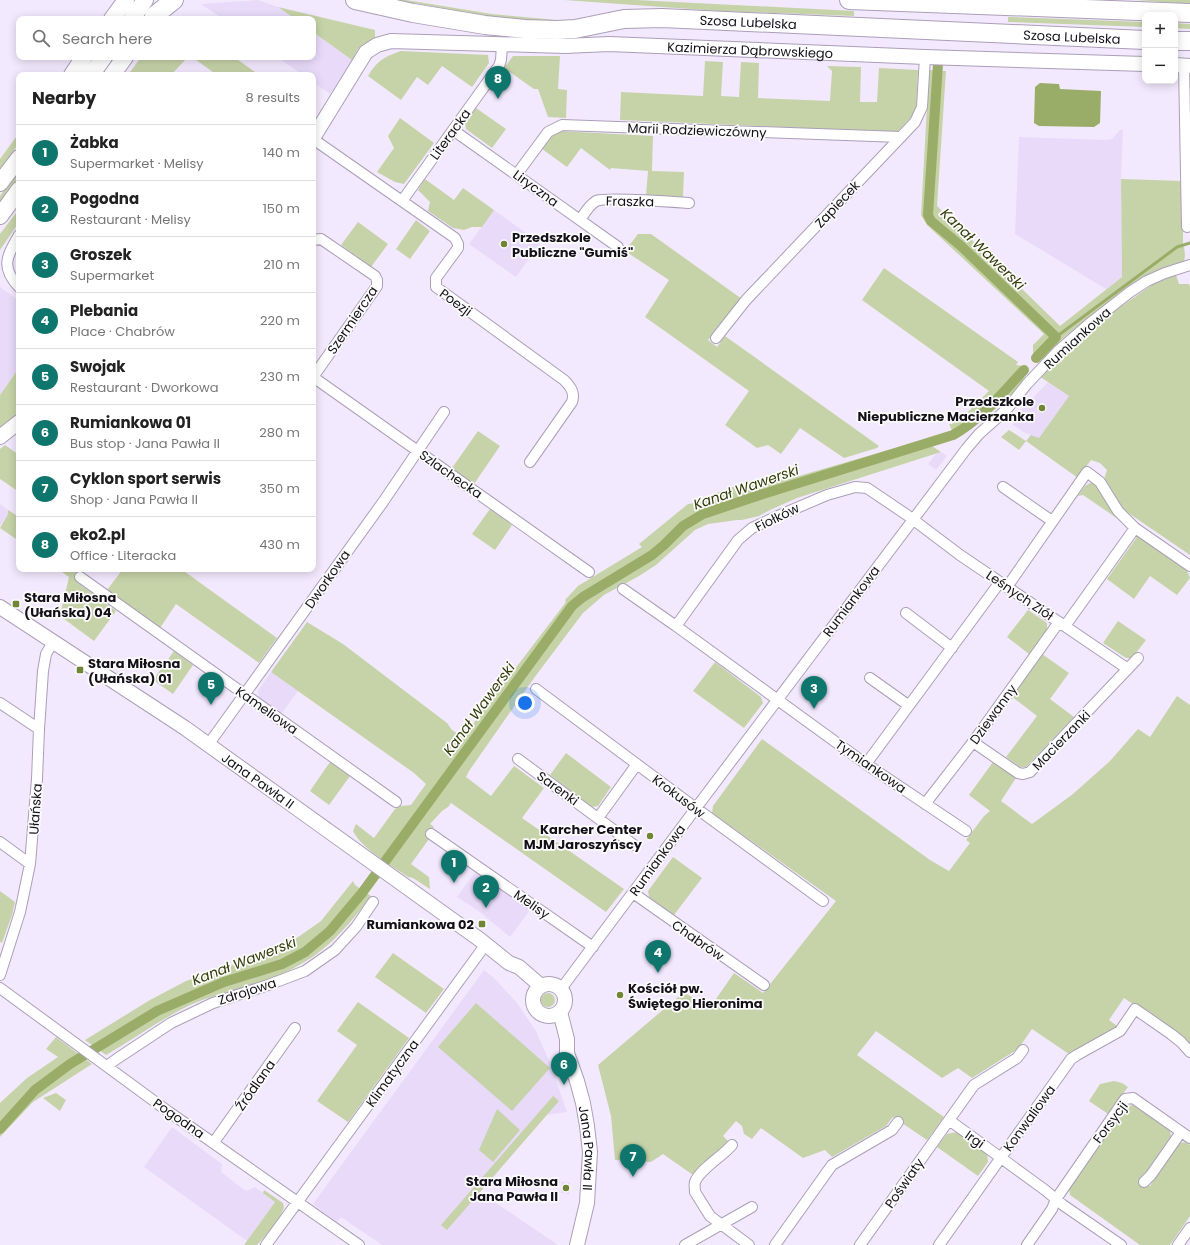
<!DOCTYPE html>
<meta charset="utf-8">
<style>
:root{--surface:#fff;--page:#f6f6f6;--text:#222;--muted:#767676;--line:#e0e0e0;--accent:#0f766e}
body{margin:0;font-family:Poppins,sans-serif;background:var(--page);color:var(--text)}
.controls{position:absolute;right:12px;top:12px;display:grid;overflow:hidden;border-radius:8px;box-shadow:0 2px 10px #0003}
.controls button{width:36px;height:36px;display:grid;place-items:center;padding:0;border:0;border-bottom:1px solid var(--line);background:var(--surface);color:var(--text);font:20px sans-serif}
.you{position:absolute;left:525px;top:703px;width:14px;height:14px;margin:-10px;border:3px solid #fff;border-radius:50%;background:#1a73e8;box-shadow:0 0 0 6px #1a73e833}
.badge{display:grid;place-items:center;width:26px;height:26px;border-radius:50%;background:var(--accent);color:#fff;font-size:13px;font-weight:700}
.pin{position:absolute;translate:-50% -33px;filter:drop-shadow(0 1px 2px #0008)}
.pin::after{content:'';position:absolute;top:21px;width:14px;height:12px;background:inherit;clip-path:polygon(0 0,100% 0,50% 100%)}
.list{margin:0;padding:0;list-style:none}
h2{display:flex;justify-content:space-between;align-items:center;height:52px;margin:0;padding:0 16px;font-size:17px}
h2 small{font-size:13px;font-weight:400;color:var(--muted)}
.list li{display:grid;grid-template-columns:26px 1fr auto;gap:12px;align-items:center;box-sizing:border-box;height:56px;padding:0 16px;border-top:1px solid var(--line)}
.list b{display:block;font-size:15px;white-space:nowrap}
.list p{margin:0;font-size:13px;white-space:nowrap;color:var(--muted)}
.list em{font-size:13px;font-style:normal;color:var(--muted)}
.icon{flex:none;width:22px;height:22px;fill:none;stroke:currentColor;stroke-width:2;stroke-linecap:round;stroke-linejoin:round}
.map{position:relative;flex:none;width:1190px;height:1245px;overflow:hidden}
.search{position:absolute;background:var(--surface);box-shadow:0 2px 10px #0003;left:16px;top:16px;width:300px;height:44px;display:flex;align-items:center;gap:10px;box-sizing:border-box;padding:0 14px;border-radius:8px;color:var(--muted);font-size:15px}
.panel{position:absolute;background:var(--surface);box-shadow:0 2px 10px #0003;left:16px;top:72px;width:300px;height:500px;border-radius:8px}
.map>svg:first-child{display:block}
.built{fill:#e9dafa}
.green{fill:#c6d3a8}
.water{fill:#9aad68}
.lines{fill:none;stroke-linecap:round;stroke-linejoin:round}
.stream{stroke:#9aad68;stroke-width:3}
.canal{stroke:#9aad68;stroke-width:10}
.street-casing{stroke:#ab9fb7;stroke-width:12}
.secondary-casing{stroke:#ab9fb7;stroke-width:16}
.primary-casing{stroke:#ab9fb7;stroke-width:18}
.highway-casing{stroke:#ab9fb7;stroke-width:20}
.street{stroke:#fff;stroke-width:10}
.secondary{stroke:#fff;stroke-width:14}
.primary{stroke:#fff;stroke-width:16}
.highway{stroke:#fff;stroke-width:18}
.poi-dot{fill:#718536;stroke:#fbfbfb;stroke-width:1.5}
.labels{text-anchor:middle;stroke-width:3.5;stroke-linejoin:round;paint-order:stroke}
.street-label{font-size:13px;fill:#141018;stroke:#fbfbfb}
.poi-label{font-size:13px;font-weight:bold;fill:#141018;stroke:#fbfbfb;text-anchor:start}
.water-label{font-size:14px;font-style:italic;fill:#313c07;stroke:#fbfbfb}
</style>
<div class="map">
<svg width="1190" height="1245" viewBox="0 0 1190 1245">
<rect width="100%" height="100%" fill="#f3e9fe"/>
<!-- built -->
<path class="built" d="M258 0 278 7 295 19H223L201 4Z
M313 32 352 60 330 94 313 82V75H303L277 57H313Z
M1120 130H1123L1121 179 1122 277 1106 289 1015 234 1019 137 1106 140 1112 139Z
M494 210 540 243 516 277 469 244Z
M0 287 19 301V368L0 395Z
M1048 382 1069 396 1039 438 1025 433 1013 425V419Z
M941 452 947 456 936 470 928 464 936 454Z
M0 504 8 510V514L0 526Z
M271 672 298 691 281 714 259 698 258 691Z
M476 871 530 910 510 937 480 912 457 897Z
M484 970 494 978 517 1003 536 1031 550 1063 567 1112 546 1115 480 1192 558 1245H382L341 1217 337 1222 313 1204Z
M172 1127 222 1164 221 1172 246 1191 255 1187 275 1202 247 1241 144 1167Z
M562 1182 570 1183 569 1194 561 1193Z"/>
<!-- green -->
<path class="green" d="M396 0H406L492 14 577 22 494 20 442 8Z
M564 0H636L854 11V16L718 11Z
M1135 0H1190V5L1188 4Z
M278 7 375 30V38L358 49 352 60 313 32V19H295Z
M1008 17 1145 22V27L1008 22Z
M1175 23 1190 24V29L1175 28Z
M401 51 488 55 489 63 472 87 442 66 428 85 417 77 401 100 368 76C377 61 385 56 401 51Z
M513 56H560L558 89 567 90 566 118 548 117 538 89H534L504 68Z
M141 57H188L171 75H128Z
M192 57H234L259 75H217Z
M705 61 723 62 721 96 739 97 741 62 759 63 758 98 830 101 832 71 827 66 861 67 860 102H877L879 68 918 70 916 112 897 132 620 120 621 92 703 96Z
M929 70 946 71 937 206 1060 326 1122 277 1121 179 1183 181V243C1185 251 1186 257 1183 265L1151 274 1074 329 1062 339 1044 359H1037L1033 356V345L1044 334 927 225 921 215Z
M476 108 506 129 492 148 466 129 465 123Z
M400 118 434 143 404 184 395 182 377 172 394 148 388 136Z
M560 131 653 136 652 171 684 172 683 197 646 195 648 171 611 168 610 170 581 148 567 167 542 149 552 135Z
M19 133V143L0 169V159Z
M19 169V178L0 204V196Z
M425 179 454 200 463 188 494 210 482 227H472L464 230 453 228 428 211 430 202 418 190Z
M19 209V222L0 250V234Z
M416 220 430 231 410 259 396 249Z
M358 222 388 244 371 267 341 245Z
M638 234H651L742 299 708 340 717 347 725 336 879 446 877 448 844 458 800 428 781 454 768 445 757 448 725 425 749 391 645 317 669 280 625 251Z
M884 268 1018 362 1016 365 1023 366 1027 370C1024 392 974 427 955 437L949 424H952L965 415 989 391 862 300Z
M1176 275 1179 284H1189L1190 287V555L1124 510 1111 493 1104 479 1107 470 1100 463 1091 460 1078 478 1026 441 1019 450 1001 437 1009 430 1026 441 1031 435 1039 438 1069 396 1039 376 1069 347 1113 312 1155 283Z
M19 368V413L0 429V395Z
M478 431 500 446 474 484 452 468Z
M923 440 941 452 797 498 770 510 759 516 742 520H737L708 524 695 530 656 565 639 576 604 595 583 613 534 678 469 771 466 777 491 796 514 766 544 788 522 818 624 889 606 912 451 803 448 807 442 811 430 824 434 827 427 837 429 839 411 864 429 877 430 889 413 878 408 877C391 865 362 849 353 831L356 824 374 838 395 809 400 806 411 805 426 784 414 773 271 672 307 622 343 644 447 723 452 730 463 737 566 602 565 600 578 586 642 547 639 544 688 504 695 503 726 489 780 474 795 477Z
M5 445 19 455V492L0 479V449Z
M1092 482 1097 484 1121 521 1083 495 1078 496 1085 486Z
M490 509 512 525 495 550 472 534Z
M8 510 19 517V541L0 528 8 514Z
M1143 536 1185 566 1190 578 1177 595 1150 576 1134 599 1107 579 1137 537Z
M58 569H84V574L78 583 116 611 94 641 60 616 69 577Z
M123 569H181L277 638 259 663 176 604 160 628 107 590Z
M1028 610 1047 623V630L1029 654 1007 637Z
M1118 621 1146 640 1132 658H1126L1103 643Z
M174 651 193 665 173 694 153 680Z
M1042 654 1069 673 1050 699 1074 717 1026 767H1020L1006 757 1037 716 1011 696Z
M715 662 761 697 763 703 744 728 693 691Z
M1177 696 1190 705V1043L1124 998 1109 1020 1117 1026 1069 1054 1032 1029 1018 1049 972 1078 958 1068 942 1078 876 1031 857 1055 944 1117 927 1140 893 1117 886 1126 832 1157 825 1150 803 1158 761 1128 752 1139 744 1134 742 1126 736 1121 723 1136 729 1142 716 1154 702 1163 693 1175 663 1154 651 1162 615 1160 611 1116 598 1065 684 992 709 1009 734 973 763 993 836 901 712 813 713 806 762 739 930 860 949 871 970 843 966 840 984 816 990 811 969 795 993 762 1016 778 1001 801 1032 824 1073 794 1110 761 1138 729 1150 737Z
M566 753 611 787 598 806 592 807 550 775Z
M330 762 350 776 329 805 310 791Z
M673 857 702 878 674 915 649 897 648 891Z
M353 881 355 885 371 896C342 934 320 959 274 977 247 988 217 993 190 1005 161 1019 134 1039 106 1055L85 1040 150 1000 186 981 284 947 321 921Z
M0 891 15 902 12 915 2 943 0 942Z
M393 953 444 989 426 1013 375 977Z
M541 1000a7 7 0 1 1 14 0a7 7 0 1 1-14 0Z
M358 1002 409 1038 348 1122 317 1101 357 1045 337 1031Z
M476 1003 550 1068 512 1111 438 1047Z
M56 1037 92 1064 33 1102 0 1137V1103L27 1078 58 1057 46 1049Z
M1114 1081 1122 1083 1128 1087 1108 1114 1089 1101 1100 1084Z
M56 1093 66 1100 60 1111 43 1098Z
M553 1096 559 1101 447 1230 441 1225Z
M1133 1105 1170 1131 1171 1136 1141 1179 1143 1185 1150 1186 1180 1143 1186 1142 1190 1145V1216L1170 1245H1140L1070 1195 1069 1189 1128 1106Z
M497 1109 520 1130 493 1162 479 1150Z
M957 1132 987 1153 988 1162 978 1176 937 1147 947 1134Z
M264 1190 283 1203 284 1208 281 1214 283 1216 257 1245H244L275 1202 263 1193Z"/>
<!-- water -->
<path class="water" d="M1040 83 1059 84 1060 89 1101 91 1100 123 1094 127 1039 126 1034 123 1035 87Z"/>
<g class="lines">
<!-- stream -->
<path class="stream" d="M1056 337 1177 247 1190 243"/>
<!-- canal -->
<path class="canal" d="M938 64 928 215 931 221 961 246 1056 337 1036 358
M0 1129 35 1090 70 1064 157 1011 224 982 282 964 305 952 330 931 362 893 572 606 583 597 652 555 664 545 683 526 703 514 760 495 953 435C981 420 1002 393 1024 370"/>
<defs>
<path id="street" d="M1184 65 1187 227
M453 130 618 247
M313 139 455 238 458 244V248L436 278V287L564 380C571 387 575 393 572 402L530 462
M517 174 548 132 562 125 901 137
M402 201 499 66 501 60 502 45
M580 220C584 214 589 205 596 201 605 197 674 202 689 203
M19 235C7 256 0 267 19 287
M313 240 321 239 375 276 377 280V286L313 377
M716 338 746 300 915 122 922 107 925 57
M313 377 589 572
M1003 487 1052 521
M80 577 396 802
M1007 587 1087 472 1100 482 1118 511 1135 528 1190 566
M623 589 676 626
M906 613 952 648
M1065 626 1135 528
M870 678 908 705
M536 689 689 803 823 901
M0 703 39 729
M973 742 1018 773 1023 774 1030 772 1138 658
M208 745 383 502 444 412
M518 759 634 845
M866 764 1000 582
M925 804 973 742 1059 622
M598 818 637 764
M966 831 866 764 676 626 738 540 752 528 780 515 827 495 855 487 867 488 907 515 960 555 1128 669
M431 834 593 947
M0 842 30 864
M633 893 764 985
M0 975 20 912 30 864 37 779 39 729 43 671 46 654 53 642
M0 988 169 1112 359 1245
M561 989 696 808 967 448 979 434 1007 409 1027 384 1059 350 1089 324 1130 292 1147 281 1165 273 1190 265
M107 1066 118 1058 171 1023 213 1003 268 985 305 971 335 950 356 927 373 902
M949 1120 1045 1190 1063 1205 1121 1245
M214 1142 295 1028
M732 1145C723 1156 700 1169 695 1182 694 1185 695 1189 695 1192L710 1216 749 1245
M1144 1182 1151 1175 1181 1132
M266 1245 486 944
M685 1245 752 1207
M775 1245 832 1165 892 1130 898 1122
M860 1245 974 1085 1017 1058 1023 1050
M939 1245 1071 1059 1077 1055 1120 1031 1135 1009 1171 1034 1181 1042 1190 1052
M1027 1245 1052 1209 1056 1199 1125 1099 1133 1098 1190 1138
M1178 1245 1190 1228"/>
<g id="secondary">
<path d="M1175 65 1190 66"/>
<path id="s1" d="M313 138 366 52 377 45 391 41 565 46 609 44 925 57 1145 64"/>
<path d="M0 437 19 422"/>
<path id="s2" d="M0 607 185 728 479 939 509 963 519 967 541 986"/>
<circle cx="549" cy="1000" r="16"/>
<path id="s3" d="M560 1012 567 1039V1053L577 1081 583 1103 587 1126 590 1152 587 1203 577 1245"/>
</g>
<path id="primary" d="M112 19 126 0
M132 19 145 0
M72 75 84 57
M91 75 104 57
M112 75 125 57
M0 183 19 158
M0 216 19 190"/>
<g id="highway">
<path id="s4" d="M355 0 413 13 485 25 525 29 557 30 575 29 624 19 662 18 1145 40"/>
<path d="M849 0 1190 13"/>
<path d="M154 16 174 0"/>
<path d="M1175 41H1190"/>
</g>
</defs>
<!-- street casing -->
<use href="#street" class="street-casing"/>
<!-- secondary casing -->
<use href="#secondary" class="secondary-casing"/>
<!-- primary casing -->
<use href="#primary" class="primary-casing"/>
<!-- highway casing -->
<use href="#highway" class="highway-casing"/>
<!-- street -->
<use href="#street" class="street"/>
<!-- secondary -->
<use href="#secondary" class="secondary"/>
<!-- primary -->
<use href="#primary" class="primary"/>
<!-- highway -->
<use href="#highway" class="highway"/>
</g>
<!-- markers -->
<g class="poi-dot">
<circle cx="504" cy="244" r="4"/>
<circle cx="1042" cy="408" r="4"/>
<rect x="12" y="600" width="8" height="8" rx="2"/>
<rect x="76" y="666" width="8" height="8" rx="2"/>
<circle cx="650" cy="836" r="4"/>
<rect x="478" y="920" width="8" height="8" rx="2"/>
<circle cx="620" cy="995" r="4"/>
<circle cx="566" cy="1188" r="4"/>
</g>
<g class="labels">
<!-- street labels -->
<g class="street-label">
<text dy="5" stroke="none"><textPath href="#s4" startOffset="397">Szosa Lubelska</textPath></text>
<text dy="5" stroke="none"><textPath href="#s4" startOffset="721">Szosa Lubelska</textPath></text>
<text dy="5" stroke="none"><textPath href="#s1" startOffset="488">Kazimierza Dąbrowskiego</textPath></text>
<text transform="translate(697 130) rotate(2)" y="5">Marii Rodziewiczówny</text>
<text transform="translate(450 134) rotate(-54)" y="5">Literacka</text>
<text transform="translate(536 188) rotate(36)" y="5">Liryczna</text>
<text transform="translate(630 201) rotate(1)" y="5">Fraszka</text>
<text transform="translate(837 204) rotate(-47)" y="5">Zapiecek</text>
<text transform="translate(456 302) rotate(36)" y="5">Poezji</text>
<text transform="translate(352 320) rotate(-56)" y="5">Szermiercza</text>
<text transform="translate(1077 338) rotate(-42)" y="5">Rumiankowa</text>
<text transform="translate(451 474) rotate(35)" y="5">Szlachecka</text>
<text transform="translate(777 517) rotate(-26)" y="5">Fiołków</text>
<text transform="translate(327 579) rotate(-55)" y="5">Dworkowa</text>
<text transform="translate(1020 595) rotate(34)" y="5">Leśnych Ziół</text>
<text transform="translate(851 601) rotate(-53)" y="5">Rumiankowa</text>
<text transform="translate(267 710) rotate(35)" y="5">Kameliowa</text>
<text transform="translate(993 714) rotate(-54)" y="5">Dziewanny</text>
<text transform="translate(1061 740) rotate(-46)" y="5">Macierzanki</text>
<text transform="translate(871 766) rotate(35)" y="5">Tymiankowa</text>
<text dy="5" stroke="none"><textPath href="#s2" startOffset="311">Jana Pawła II</textPath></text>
<text transform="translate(558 788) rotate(36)" y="5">Sarenki</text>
<text transform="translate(679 796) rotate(37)" y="5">Krokusów</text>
<text transform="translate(35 809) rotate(-86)" y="5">Ułańska</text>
<text transform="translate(657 860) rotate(-54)" y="5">Rumiankowa</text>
<text transform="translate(532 904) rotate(35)" y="5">Melisy</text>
<text transform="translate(698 940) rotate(35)" y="5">Chabrów</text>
<text transform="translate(247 991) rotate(-18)" y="5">Zdrojowa</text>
<text transform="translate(392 1073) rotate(-54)" y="5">Klimatyczna</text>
<text transform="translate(255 1085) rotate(-55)" y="5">Źródlana</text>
<text transform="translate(179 1118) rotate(35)" y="5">Pogodna</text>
<text transform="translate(1029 1118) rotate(-54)" y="5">Konwaliowa</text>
<text transform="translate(1110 1122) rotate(-53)" y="5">Forsycji</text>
<text transform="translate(975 1139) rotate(35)" y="5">Irgi</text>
<text dy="5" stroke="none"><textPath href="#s3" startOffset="140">Jana Pawła II</textPath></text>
<text transform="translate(904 1183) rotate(-55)" y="5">Poświaty</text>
</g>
<!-- poi labels -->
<g class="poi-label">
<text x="512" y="242">Przedszkole<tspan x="512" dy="15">Publiczne "Gumiś"</tspan></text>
<text x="1034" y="406" text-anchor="end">Przedszkole<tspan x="1034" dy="15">Niepubliczne Macierzanka</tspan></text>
<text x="24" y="602">Stara Miłosna<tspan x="24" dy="15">(Ułańska) 04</tspan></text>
<text x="88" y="668">Stara Miłosna<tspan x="88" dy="15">(Ułańska) 01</tspan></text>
<text x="642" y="834" text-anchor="end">Karcher Center<tspan x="642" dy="15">MJM Jaroszyńscy</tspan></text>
<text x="474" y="929" text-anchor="end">Rumiankowa 02</text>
<text x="628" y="993">Kościół pw.<tspan x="628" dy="15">Świętego Hieronima</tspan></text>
<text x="558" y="1186" text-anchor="end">Stara Miłosna<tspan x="558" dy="15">Jana Pawła II</tspan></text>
</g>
<!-- water labels -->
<g class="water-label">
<text transform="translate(983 249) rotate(44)" y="5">Kanał Wawerski</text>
<text transform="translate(746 487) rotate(-19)" y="5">Kanał Wawerski</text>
<text transform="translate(479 709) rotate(-54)" y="5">Kanał Wawerski</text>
<text transform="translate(244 961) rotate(-21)" y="5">Kanał Wawerski</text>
</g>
</g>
</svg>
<div class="controls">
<button>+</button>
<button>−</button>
</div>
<div class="you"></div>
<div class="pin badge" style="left:454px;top:883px">1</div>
<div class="pin badge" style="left:486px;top:908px">2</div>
<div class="pin badge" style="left:814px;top:709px">3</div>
<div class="pin badge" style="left:658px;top:973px">4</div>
<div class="pin badge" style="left:211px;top:705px">5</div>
<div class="pin badge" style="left:564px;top:1085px">6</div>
<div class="pin badge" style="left:633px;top:1177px">7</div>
<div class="pin badge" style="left:498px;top:99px">8</div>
<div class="search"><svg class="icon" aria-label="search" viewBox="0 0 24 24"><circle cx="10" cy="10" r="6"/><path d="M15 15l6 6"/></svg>Search here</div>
<section class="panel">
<h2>Nearby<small>8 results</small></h2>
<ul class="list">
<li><span class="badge">1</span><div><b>Żabka</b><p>Supermarket · Melisy</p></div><em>140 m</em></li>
<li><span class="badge">2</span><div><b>Pogodna</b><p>Restaurant · Melisy</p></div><em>150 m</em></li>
<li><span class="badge">3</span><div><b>Groszek</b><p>Supermarket</p></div><em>210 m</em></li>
<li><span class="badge">4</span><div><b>Plebania</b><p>Place · Chabrów</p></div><em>220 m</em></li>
<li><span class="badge">5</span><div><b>Swojak</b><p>Restaurant · Dworkowa</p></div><em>230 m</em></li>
<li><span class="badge">6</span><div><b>Rumiankowa 01</b><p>Bus stop · Jana Pawła II</p></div><em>280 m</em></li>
<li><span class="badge">7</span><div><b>Cyklon sport serwis</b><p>Shop · Jana Pawła II</p></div><em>350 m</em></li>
<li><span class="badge">8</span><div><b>eko2.pl</b><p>Office · Literacka</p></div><em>430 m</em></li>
</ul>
</section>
</div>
